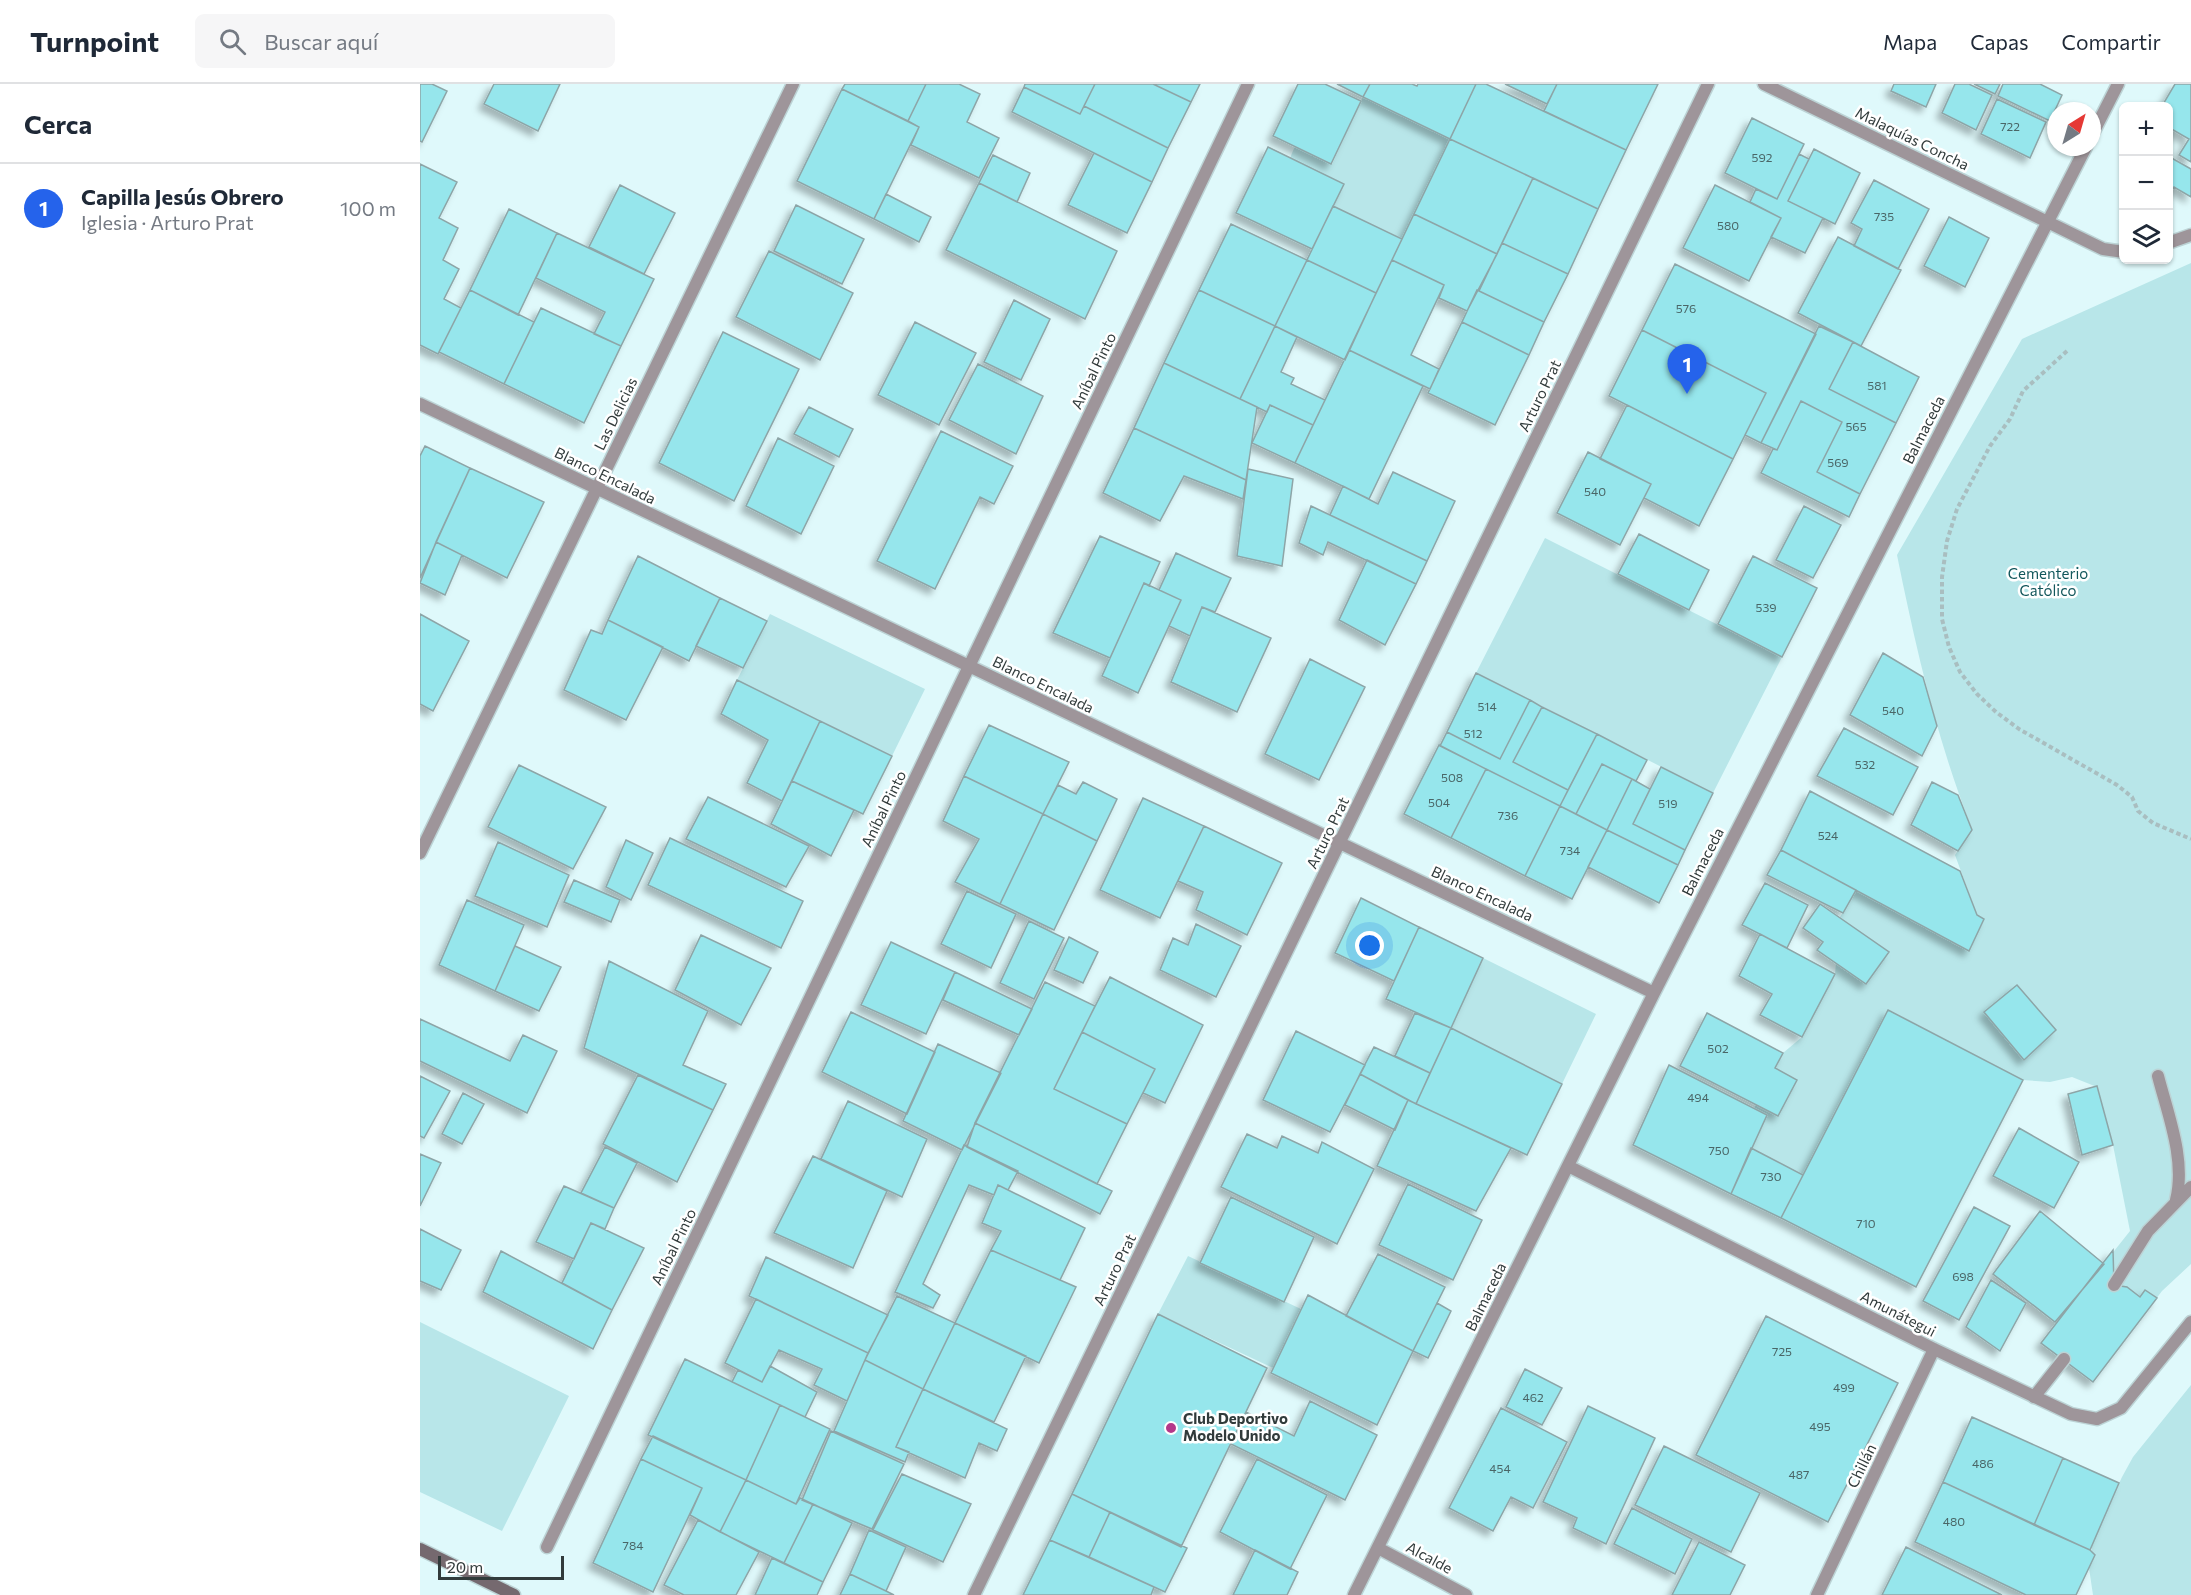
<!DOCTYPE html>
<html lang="es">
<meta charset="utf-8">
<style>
:root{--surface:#fff;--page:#f6f6f7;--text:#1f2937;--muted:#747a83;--line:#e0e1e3;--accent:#2563eb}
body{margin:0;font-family:Commissioner,sans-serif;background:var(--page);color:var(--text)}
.controls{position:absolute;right:18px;top:18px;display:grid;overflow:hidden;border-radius:9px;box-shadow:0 2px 4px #0004}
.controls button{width:54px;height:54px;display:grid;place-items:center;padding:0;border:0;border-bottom:2px solid var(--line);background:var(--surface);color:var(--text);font:30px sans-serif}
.compass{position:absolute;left:1627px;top:18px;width:54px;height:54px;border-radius:50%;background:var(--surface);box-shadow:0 2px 4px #0004;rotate:37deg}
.scale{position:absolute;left:18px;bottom:15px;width:126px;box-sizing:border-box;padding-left:6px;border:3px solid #313b3b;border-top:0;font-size:16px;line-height:21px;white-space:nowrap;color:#313b3b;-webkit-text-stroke:4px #fff;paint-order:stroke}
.you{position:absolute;left:950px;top:862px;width:21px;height:21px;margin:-15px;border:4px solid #fff;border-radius:50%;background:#1a73e8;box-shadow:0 0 0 9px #1a73e833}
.badge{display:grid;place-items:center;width:39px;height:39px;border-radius:50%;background:var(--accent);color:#fff;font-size:20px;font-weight:700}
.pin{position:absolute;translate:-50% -50px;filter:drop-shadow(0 2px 3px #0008)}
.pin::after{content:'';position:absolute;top:32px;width:21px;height:18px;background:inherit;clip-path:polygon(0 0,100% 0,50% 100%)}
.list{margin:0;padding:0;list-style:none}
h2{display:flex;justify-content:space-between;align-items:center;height:78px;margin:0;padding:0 24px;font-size:26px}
h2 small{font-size:20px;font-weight:400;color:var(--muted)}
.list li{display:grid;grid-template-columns:39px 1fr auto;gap:18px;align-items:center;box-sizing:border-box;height:90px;padding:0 24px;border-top:2px solid var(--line)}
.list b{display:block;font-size:22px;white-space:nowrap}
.list p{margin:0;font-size:20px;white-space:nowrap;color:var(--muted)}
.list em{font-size:20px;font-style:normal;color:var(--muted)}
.icon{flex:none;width:33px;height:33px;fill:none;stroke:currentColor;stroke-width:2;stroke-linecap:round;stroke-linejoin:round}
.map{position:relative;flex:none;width:1771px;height:1511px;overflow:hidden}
header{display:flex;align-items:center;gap:36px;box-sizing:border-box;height:84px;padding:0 30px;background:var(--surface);border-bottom:2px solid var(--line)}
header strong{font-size:28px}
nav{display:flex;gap:33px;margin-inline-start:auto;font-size:21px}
.search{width:420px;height:54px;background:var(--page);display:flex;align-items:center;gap:15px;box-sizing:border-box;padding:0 21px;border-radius:9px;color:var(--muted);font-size:22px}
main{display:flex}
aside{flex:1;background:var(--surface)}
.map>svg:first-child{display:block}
.green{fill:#b8e6e9}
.building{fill:#96e6ec;stroke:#8da5a7;stroke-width:1.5;filter:url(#shadow)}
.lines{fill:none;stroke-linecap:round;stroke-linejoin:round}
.service-casing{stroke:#bcd3d5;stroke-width:15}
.minor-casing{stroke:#bcd3d5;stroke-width:15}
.secondary-casing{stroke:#bcd3d5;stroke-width:15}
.path{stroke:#a9bec0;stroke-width:4;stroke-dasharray:4.5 3;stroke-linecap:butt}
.service{stroke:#9e959a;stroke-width:12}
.minor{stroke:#9e959a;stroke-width:12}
.secondary{stroke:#75696f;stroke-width:12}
.poi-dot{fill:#b4388a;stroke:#fff;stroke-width:2}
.labels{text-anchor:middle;stroke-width:5;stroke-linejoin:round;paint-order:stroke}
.number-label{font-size:12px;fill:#4a6667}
.street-label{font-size:15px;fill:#313b3b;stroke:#fff}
.park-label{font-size:15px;fill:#13575c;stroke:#fff}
.poi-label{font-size:15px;font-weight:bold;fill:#313b3b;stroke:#fff;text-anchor:start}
</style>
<header>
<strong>Turnpoint</strong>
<div class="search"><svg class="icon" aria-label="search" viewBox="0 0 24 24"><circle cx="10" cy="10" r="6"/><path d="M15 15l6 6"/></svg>Buscar aquí</div>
<nav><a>Mapa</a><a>Capas</a><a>Compartir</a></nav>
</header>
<main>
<aside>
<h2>Cerca<small></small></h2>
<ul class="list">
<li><span class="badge">1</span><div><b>Capilla Jesús Obrero</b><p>Iglesia · Arturo Prat</p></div><em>100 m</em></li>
</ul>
</aside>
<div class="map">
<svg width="1771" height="1511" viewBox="0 0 1771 1511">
<defs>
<filter id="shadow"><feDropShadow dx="-5.5" dy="5.5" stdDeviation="3" flood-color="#0004"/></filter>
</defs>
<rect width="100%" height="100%" fill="#dff9fb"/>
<!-- green -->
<path class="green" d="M943 13 1030 55 982 155 913 122 923 100 870 74 875 62 912 80Z
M1771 179V1180L1742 1207 1673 1298 1621 1259 1710 1147 1693 1061 1677 1003 1652 993 1630 998 1603 996 1469 926 1383 1091 1331 1064 1334 1024 1363 969 1382 953 1415 890 1420 833 1436 806 1549 867 1564 836 1557 831 1535 771 1552 745C1517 656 1496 565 1477 471L1602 255Z
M1125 454 1362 573 1293 709 1056 589Z
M350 530 505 605 472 672 317 596Z
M1063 874 1176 930 1142 1000 1031 944Z
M768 1172 881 1225 853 1284 738 1230Z
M0 1238 149 1312 82 1447 0 1408Z
M1771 1301V1511H1673L1669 1484 1673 1455 1702 1393 1713 1373Z"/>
<!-- building -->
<path class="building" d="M0 0H12L27 7 2 58 0 57Z
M74 0H140L118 47 64 20Z
M425 0H506L488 37 422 5Z
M506 0H539L560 10 547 38 579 54 559 94 491 61 499 43 488 37Z
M605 0H675L660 30 604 3Z
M675 0H733L771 18 748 64 664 22Z
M733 0H780L771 18Z
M878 0H905L941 17 911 80 853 52Z
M917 0H950L943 13Z
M950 0H992L997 2 998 0H1056L1030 55 943 13Z
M1056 0H1066L1206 66 1178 125 1030 55Z
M1085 0H1137L1127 20Z
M1137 0H1238L1206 66 1124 27Z
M1474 0H1516L1506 23 1471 7Z
M1535 0H1549L1572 11 1556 46 1522 29Z
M1554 0H1580L1575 10Z
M1583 0H1620L1642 11 1630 37 1578 12Z
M1755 0H1771V78L1759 71 1769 55 1748 43V22H1742Z
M604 3 660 30 664 22 748 64 732 98 592 28Z
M422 5 499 43 454 135 377 97Z
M1577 15 1626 38 1610 74 1561 50Z
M1332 34 1384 60 1357 115 1305 89Z
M1030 55 1113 94 1077 170 994 130Z
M848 63 924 100 892 165 816 129Z
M1394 65 1440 89 1415 140 1368 117Z
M674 69 732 98 707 149 648 121Z
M1379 70 1389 75 1368 117 1403 134 1385 169 1351 153 1361 134 1330 118 1336 105 1357 115Z
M573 71 610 89 597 118 559 99Z
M1748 72 1771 85V113L1754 103 1748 112Z
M0 80 37 98 19 134 38 144 23 176 39 185 24 215 41 224 18 270 0 261Z
M1113 94 1178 125 1148 190 1082 159Z
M1454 96 1509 125 1478 185 1434 162 1442 145 1431 139Z
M559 99 697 167 665 235 526 166Z
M200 101 255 129 224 190 169 163Z
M1295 101 1361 134 1329 197 1263 164Z
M466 110 511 133 499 158 454 135Z
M376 121 444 155 422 200 354 167Z
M913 122 982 155 956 209 887 176Z
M89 125 137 149 98 231 50 206Z
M994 130 1077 170 1047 227 1019 214 1024 201 972 176Z
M1529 133 1569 154 1545 203 1504 182Z
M811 140 887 176 855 242 779 206Z
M137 149 234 195 201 262 174 250 185 228 116 194Z
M1418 153 1481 186 1441 262 1378 229Z
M1082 159 1148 190 1124 238 1059 207Z
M349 167 433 209 400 276 316 233Z
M887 176 956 209 925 276 855 242Z
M972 176 1024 201 991 271 1019 285 1010 305 929 266Z
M1255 180 1396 250 1341 359 1325 351 1346 309 1222 246Z
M50 206 114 238 84 300 19 268Z
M779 206 855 242 820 315 744 279Z
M1057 206 1124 238 1109 271 1042 238Z
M594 216 630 235 601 296 564 278Z
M121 224 201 262 164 339 84 300Z
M495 238 556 269 519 341 458 311Z
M1042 238 1109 271 1075 341 1008 309Z
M855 242 877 253 861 288 874 294 871 300 905 316 893 341 850 321 847 328 820 315Z
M1399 242 1433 258 1409 305 1476 339 1440 410 1397 388 1422 338 1381 317 1357 366 1341 359Z
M1222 246 1346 309 1313 375 1189 312Z
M303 248 379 285 314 417 239 379Z
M1433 258 1499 293 1476 339 1409 305Z
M929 266 1003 302 949 415 875 379Z
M744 279 837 323 826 396 714 344Z
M558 280 623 312 596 370 529 336Z
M1381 317 1422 338 1397 388 1440 410 1429 433 1341 389 1353 365 1357 366Z
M850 321 893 341 875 379 832 359Z
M1207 321 1313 375 1279 442 1224 414 1231 400 1180 375Z
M389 323 433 345 419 373 374 350Z
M714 344 826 396 823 415 764 392 740 437 683 409Z
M521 347 593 382 574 420 560 413 515 505 457 477Z
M358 354 414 382 381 450 326 422Z
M5 362 50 384 0 494V372Z
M1168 368 1231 400 1200 461 1137 429Z
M50 384 124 418 87 494 16 458Z
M828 385 873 395 862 482 817 472Z
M973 388 1035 417 1007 477 910 431 923 402 958 420Z
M891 422 1007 477 996 500 908 458 903 471 879 459Z
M1384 422 1421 441 1393 494 1356 476Z
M1219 450 1289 486 1269 526 1198 490Z
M680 452 740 478 729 502 724 499 690 574 633 549Z
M16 458 42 471 25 511 0 499Z
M756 469 811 494 795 528 782 523 770 552 749 542 761 516 739 506Z
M218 472 300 514 269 577 188 536Z
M1333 472 1397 504 1362 573 1298 540Z
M947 476 996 500 965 561 919 536Z
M724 499 761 516 718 609 682 592Z
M300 514 347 537 323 584 276 562Z
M782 523 851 554 817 628 751 598Z
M0 530 49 557 13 627 0 620Z
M188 536 243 563 206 636 144 606 171 546 182 550Z
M1463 569 1503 593 1517 642 1502 672 1430 631Z
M890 575 945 603 899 696 845 670Z
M1056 589 1110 616 1080 675 1027 648Z
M317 596 400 637 362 717 327 699 348 656 301 630Z
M1110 616 1122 623 1093 678 1148 706 1140 722 1020 662 1027 648 1080 675Z
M1122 623 1177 650 1148 706 1093 678Z
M400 637 472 672 443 730 372 697Z
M569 641 649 678 623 730 544 692Z
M1424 644 1498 683 1473 731 1397 692Z
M1177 650 1227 676 1216 697 1182 680 1156 730 1140 722Z
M1019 661 1066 685 1031 754 984 730Z
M1182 680 1212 695 1187 746 1156 730Z
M99 681 186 723 153 785 68 743Z
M1241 683 1293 709 1265 766 1213 740Z
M1066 685 1140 722 1105 792 1031 754Z
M544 692 623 730 580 820 535 798 559 755 523 737Z
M1212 695 1230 705 1213 740 1265 766 1258 781 1187 746Z
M372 697 434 726 411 772 351 740Z
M663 698 697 715 677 757 623 730 638 701 656 710Z
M1512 698 1538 711 1552 746 1538 767 1491 741Z
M1390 707 1540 787 1557 831 1564 835 1549 867 1361 766Z
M288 713 389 762 366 803 266 755Z
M723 714 784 742 740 834 680 806Z
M1140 722 1187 746 1152 815 1105 792Z
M623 730 677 757 634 846 580 820Z
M784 742 862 779 827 851 776 826 783 808 758 797Z
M1187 746 1258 781 1239 819 1168 783Z
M250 754 383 817 361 864 228 801Z
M206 756 233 769 211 816 186 803Z
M78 758 149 791 127 843 55 812Z
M1361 766 1436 806 1423 829 1347 791Z
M154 796 200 816 191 838 144 818Z
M1345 799 1388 821 1367 864 1322 841Z
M547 807 596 830 571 884 521 860Z
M941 814 999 843 974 897 915 869Z
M47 816 104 841 75 907 19 881Z
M1400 820 1469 868 1446 900 1397 866 1403 858 1383 844Z
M609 837 644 854 614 915 580 899Z
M776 840 821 862 796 913 740 886 753 854 768 861Z
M999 843 1063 874 1031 944 966 915Z
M1340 850 1415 890 1382 953 1340 931 1352 910 1319 892Z
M281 851 351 884 321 941 255 906Z
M649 853 678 868 663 899 634 886Z
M471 858 535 888 506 950 441 921Z
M95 862 141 883 119 927 75 907Z
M189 877 288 927 263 981 306 1000 293 1026 164 964Z
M535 888 612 925 599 951 523 916Z
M690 893 783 941 745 1019 723 1009 735 985 662 948Z
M625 898 675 922 634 1005 707 1040 677 1100 555 1039Z
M1597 901 1636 946 1604 976 1564 928Z
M1468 926 1603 996 1496 1203 1361 1134Z
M431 928 515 968 487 1030 402 988Z
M995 929 1031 944 1010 989 975 972Z
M1287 929 1363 969 1355 984 1377 996 1358 1032 1260 982Z
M0 935 90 977 103 951 137 967 107 1029 0 977Z
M1031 944 1142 1000 1107 1071 996 1020Z
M876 947 945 981 910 1048 843 1016Z
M662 948 735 985 707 1040 634 1005Z
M518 960 581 989 542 1066 483 1037Z
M954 963 1010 989 996 1020 940 990Z
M1249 981 1347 1031 1311 1110 1213 1061Z
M940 990 988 1016 975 1046 925 1021Z
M218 991 293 1026 257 1098 183 1060Z
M0 992 30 1007 4 1054 0 1052Z
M1677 1002 1693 1061 1662 1071 1648 1010Z
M43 1009 64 1020 42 1060 22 1050Z
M988 1016 1091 1064 1056 1127 957 1082Z
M428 1017 507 1055 482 1113 401 1075Z
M555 1039 692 1107 680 1130 547 1063Z
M1599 1044 1659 1078 1634 1124 1573 1092Z
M827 1050 857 1064 862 1052 898 1069 902 1058 954 1085 917 1160 801 1103Z
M544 1061 598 1087 588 1106 578 1101 574 1111 549 1101 503 1200 520 1211 513 1224 475 1208Z
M185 1063 217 1079 194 1124 161 1109Z
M1331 1064 1383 1091 1361 1134 1311 1110Z
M0 1070 21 1079 0 1122Z
M393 1072 467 1107 433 1184 354 1149Z
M988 1100 1062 1136 1033 1196 959 1161Z
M578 1101 665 1144 640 1196 571 1166 581 1147 562 1139Z
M144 1102 194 1124 185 1145 171 1139 154 1175 116 1158Z
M811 1113 894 1153 864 1218 780 1179Z
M1554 1123 1590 1142 1539 1236 1503 1217Z
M1620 1127 1684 1180 1635 1238 1573 1190Z
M171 1139 224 1164 192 1226 142 1199Z
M0 1145 41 1166 21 1206 0 1197Z
M571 1166 656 1203 619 1279 535 1239Z
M1693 1166 1694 1201 1707 1203 1720 1213 1725 1206 1737 1214 1673 1298 1621 1259Z
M81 1167 192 1226 173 1265 63 1208Z
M958 1170 1025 1203 993 1267 926 1232Z
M346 1173 468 1231 448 1269 329 1212Z
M1571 1196 1606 1219 1580 1267 1546 1243Z
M888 1211 993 1267 957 1341 851 1289Z
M477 1212 535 1239 503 1305 445 1276Z
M336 1215 448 1269 427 1317 394 1301 402 1285 359 1266 342 1298 305 1279Z
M1017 1219 1031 1227 1008 1274 993 1267Z
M738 1230 847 1284 761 1463 652 1410Z
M1346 1232 1478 1299 1408 1438 1276 1371Z
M535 1239 606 1272 574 1338 503 1305Z
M265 1275 360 1321 326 1396 228 1351Z
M445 1276 503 1305 476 1363 489 1368 485 1378 414 1347Z
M350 1282 397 1308 385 1333 312 1298 318 1286 342 1298Z
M1105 1285 1142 1304 1122 1341 1086 1323Z
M503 1305 587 1345 577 1367 559 1359 545 1394 476 1363Z
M890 1317 957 1351 925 1416 811 1360 826 1328 874 1352Z
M360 1321 410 1345 376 1420 326 1396Z
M1168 1322 1235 1354 1186 1460 1153 1444 1157 1434 1123 1418Z
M1081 1324 1147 1358 1113 1424 1091 1413 1073 1447 1029 1424Z
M1552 1333 1643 1374 1614 1441 1523 1398Z
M411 1347 484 1380 452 1445 382 1416Z
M233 1352 326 1396 300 1448 270 1431 282 1404 221 1375Z
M1244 1362 1340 1409 1311 1468 1215 1421Z
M1643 1374 1699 1399 1670 1466 1614 1441Z
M221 1375 282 1404 233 1508 173 1479Z
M837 1375 907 1411 870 1485 800 1448Z
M482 1390 551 1420 523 1478 453 1446Z
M326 1396 376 1420 380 1414 393 1420 364 1479 300 1448Z
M1523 1398 1670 1466 1675 1471 1656 1511H1606L1495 1458Z
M652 1410 690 1428 669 1473 630 1456Z
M393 1420 432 1439 403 1498 364 1479Z
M1212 1424 1272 1455 1255 1490 1194 1460Z
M690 1428 767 1464 745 1508 669 1473Z
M278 1436 339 1468 316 1511H264L244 1501Z
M449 1446 486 1463 466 1507 430 1490Z
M630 1456 734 1503 731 1511H603Z
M1279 1458 1325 1481 1310 1511H1252Z
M1486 1463 1582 1511H1462Z
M835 1466 878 1488 867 1511H813Z
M352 1474 403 1498 397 1511H335Z
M430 1490 466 1507 474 1511H420Z"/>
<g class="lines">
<defs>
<path id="service" d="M1738 992C1748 1031 1766 1076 1756 1116
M1694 1201 1728 1147 1771 1103
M1614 1313 1644 1275"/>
<path id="minor" d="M1344 0 1683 165 1704 168
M1672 51 1698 0
M1748 159 1771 151
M0 320 1234 909
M0 769 373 0
M1148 1082 1514 1265 1651 1330 1677 1335 1701 1324 1771 1238
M127 1463 828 0
M958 1464 1046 1511
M554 1511 1288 0
M934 1511 1234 909 1666 63
M1397 1511 1514 1265"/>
<path id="secondary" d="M0 1465 94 1511"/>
</defs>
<!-- service casing -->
<use href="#service" class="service-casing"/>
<!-- minor casing -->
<use href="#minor" class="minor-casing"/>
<!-- secondary casing -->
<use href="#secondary" class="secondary-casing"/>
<!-- path -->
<path class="path" d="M1647 267 1603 307 1590 335 1570 362 1537 425 1527 457 1522 493V535L1529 563 1540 588 1557 610 1576 628 1599 645 1697 701 1712 713 1718 727 1733 739 1771 755"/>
<!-- service -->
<use href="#service" class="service"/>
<!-- minor -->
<use href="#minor" class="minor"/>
<!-- secondary -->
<use href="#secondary" class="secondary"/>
</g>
<!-- markers -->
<circle class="poi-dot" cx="751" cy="1344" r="6"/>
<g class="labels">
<!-- number labels -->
<g class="number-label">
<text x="1590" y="47">722</text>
<text x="1342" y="78">592</text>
<text x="1464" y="137">735</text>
<text x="1308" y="146">580</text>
<text x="1266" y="229">576</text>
<text x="1457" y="306">581</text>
<text x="1436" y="347">565</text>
<text x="1418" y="383">569</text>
<text x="1175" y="412">540</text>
<text x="1346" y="528">539</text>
<text x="1067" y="627">514</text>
<text x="1473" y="631">540</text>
<text x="1053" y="654">512</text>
<text x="1445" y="685">532</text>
<text x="1032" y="698">508</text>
<text x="1019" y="723">504</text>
<text x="1248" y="724">519</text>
<text x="1088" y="736">736</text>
<text x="1408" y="756">524</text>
<text x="1150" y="771">734</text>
<text x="1298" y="969">502</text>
<text x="1278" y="1018">494</text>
<text x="1299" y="1071">750</text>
<text x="1351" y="1097">730</text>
<text x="1446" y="1144">710</text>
<text x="1543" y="1197">698</text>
<text x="1362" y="1272">725</text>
<text x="1424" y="1308">499</text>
<text x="1113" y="1318">462</text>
<text x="1400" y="1347">495</text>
<text x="1563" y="1384">486</text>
<text x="1080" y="1389">454</text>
<text x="1379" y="1395">487</text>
<text x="1534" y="1442">480</text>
<text x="213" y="1466">784</text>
</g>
<!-- street labels -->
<g class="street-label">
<text transform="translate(1492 55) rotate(26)" y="5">Malaquías Concha</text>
<text transform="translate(674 287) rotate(-64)" y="5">Aníbal Pinto</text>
<text transform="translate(1120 312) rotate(-64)" y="5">Arturo Prat</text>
<text transform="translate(196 330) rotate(-64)" y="5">Las Delicias</text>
<text transform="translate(1504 346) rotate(-63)" y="5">Balmaceda</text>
<text transform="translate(185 392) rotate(26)" y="5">Blanco Encalada</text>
<text transform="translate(623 601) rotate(26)" y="5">Blanco Encalada</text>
<text transform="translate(464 725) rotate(-64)" y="5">Aníbal Pinto</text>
<text transform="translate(908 749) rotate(-64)" y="5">Arturo Prat</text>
<text transform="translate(1283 778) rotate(-63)" y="5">Balmaceda</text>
<text transform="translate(1062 810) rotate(25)" y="5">Blanco Encalada</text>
<text transform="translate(254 1163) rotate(-64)" y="5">Aníbal Pinto</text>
<text transform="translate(695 1186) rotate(-64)" y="5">Arturo Prat</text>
<text transform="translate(1066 1213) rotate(-64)" y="5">Balmaceda</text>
<text transform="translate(1478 1230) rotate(27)" y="5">Amunátegui</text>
<text transform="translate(1442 1382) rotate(-64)" y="5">Chillán</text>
<text transform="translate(1009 1474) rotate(28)" y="5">Alcalde</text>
</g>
<!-- park labels -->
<g class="park-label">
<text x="1628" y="495">Cementerio<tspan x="1628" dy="17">Católico</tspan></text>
</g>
<!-- poi labels -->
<g class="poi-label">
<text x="763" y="1340">Club Deportivo<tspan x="763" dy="17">Modelo Unido</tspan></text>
</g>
</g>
</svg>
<div class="controls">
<button>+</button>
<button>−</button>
<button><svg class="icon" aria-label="layers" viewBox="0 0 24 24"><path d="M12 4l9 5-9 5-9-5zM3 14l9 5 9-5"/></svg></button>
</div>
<svg class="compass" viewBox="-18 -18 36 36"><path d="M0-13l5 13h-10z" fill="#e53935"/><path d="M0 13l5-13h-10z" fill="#747a83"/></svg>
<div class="scale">20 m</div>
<div class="you"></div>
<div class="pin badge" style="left:1267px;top:310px">1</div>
</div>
</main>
